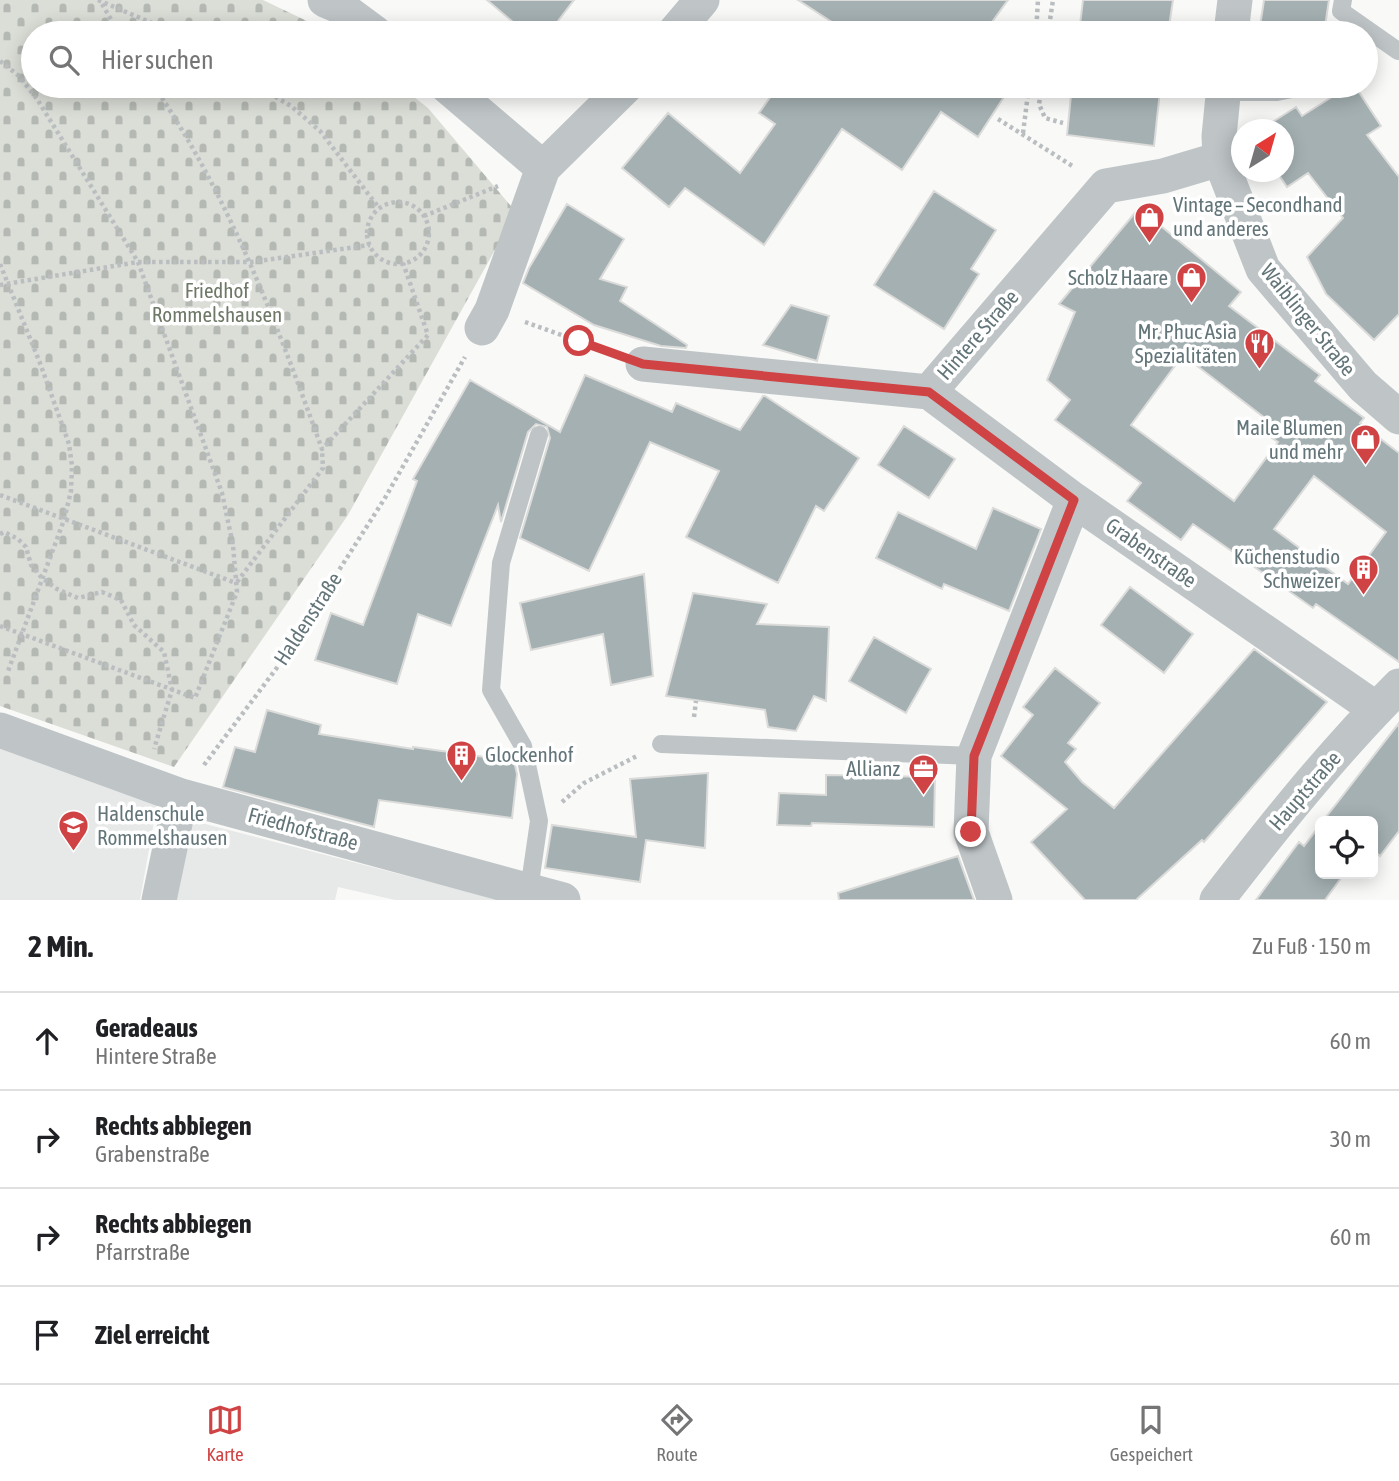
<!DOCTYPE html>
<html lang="de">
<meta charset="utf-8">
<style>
:root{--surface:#fff;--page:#f2f2f2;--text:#202124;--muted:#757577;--line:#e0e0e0;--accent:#cf4345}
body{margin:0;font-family:"Asap Condensed",sans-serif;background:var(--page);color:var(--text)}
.controls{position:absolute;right:21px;bottom:21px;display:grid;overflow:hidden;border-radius:10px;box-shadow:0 4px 18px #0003}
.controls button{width:63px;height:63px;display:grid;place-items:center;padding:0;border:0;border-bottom:2px solid var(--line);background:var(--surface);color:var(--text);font:35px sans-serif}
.compass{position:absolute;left:1231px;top:119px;width:63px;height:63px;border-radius:50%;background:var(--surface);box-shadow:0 4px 18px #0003;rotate:37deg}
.stop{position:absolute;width:21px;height:21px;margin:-16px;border:5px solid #cf4345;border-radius:50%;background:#fff}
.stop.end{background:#cf4345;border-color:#fff;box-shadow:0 2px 7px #0008}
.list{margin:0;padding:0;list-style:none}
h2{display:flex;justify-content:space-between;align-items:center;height:91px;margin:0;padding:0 28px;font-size:30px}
h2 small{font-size:23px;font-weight:400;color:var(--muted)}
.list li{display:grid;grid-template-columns:46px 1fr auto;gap:21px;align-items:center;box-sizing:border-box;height:98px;padding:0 28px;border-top:2px solid var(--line)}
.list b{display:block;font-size:26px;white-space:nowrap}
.list p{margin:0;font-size:23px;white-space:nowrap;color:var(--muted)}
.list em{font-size:23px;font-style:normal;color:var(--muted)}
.icon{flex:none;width:38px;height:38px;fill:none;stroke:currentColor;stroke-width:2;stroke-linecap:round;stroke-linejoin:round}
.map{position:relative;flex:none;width:1399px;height:900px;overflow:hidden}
.search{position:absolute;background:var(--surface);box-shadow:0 4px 18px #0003;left:21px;right:21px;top:21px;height:77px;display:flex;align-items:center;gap:18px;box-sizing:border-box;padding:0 24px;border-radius:38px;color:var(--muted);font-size:26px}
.sheet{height:483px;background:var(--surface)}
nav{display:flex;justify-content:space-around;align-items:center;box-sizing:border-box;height:98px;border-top:2px solid var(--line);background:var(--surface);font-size:19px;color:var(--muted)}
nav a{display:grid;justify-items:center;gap:4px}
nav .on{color:var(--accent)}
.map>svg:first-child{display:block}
.built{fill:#e7e9e8}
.cemetery{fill:url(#cemetery-stones)}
.building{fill:#a4b0b2;stroke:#dbdbda;stroke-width:2;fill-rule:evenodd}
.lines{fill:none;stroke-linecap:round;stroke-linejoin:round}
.path{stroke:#babec0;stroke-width:4.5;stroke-dasharray:3.5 3.5;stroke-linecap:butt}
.service{stroke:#bfc5c7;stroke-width:18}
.minor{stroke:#bfc5c7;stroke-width:35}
.route{stroke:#cf4345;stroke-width:9}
.labels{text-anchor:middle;stroke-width:7;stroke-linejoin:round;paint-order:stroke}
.poi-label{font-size:21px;fill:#637579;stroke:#fff;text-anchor:end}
.park-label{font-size:21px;fill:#6e7866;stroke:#fff}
.street-label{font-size:21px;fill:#637579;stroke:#fff}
</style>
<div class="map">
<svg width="1399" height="900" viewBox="0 0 1399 900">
<defs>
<pattern id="cemetery-stones" width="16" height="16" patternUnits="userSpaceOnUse" patternTransform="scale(1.75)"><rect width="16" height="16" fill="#dbded7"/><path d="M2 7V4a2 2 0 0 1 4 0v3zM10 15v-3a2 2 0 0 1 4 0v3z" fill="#b5b9b3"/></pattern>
</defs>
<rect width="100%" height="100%" fill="#f9f9f8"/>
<!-- built -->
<path class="built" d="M0 746 157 805 140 900H0Z
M194 821 500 900H395L338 887 335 900H175Z"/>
<!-- cemetery -->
<path class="cemetery" d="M0 0H263L332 33H33V86H400L428 108 516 212 348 515 174 767 0 706Z"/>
<!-- building -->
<path class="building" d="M487 0H574L558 21 573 33H526Z
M798 0H1008L984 33H838L841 28Z
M1083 0H1173L1168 33H1079Z
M1264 0H1329L1324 33H1259Z
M778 86H1011L978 137 941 112 902 170 842 129 764 245 685 188 669 207 622 168 668 113 740 173 775 124 759 113Z
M1072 86H1116L1160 91 1154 146 1067 135Z
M1349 86H1355L1381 126 1367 135 1399 177V314L1374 340 1326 294 1307 257 1343 218 1308 173 1287 187 1277 172H1284V130H1260L1296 107 1302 116Z
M934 191 996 230 971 269 979 274 944 329 874 285Z
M567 204 624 239 600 279 627 287 620 301 687 345 686 348 661 346 594 325 523 283 529 268Z
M1139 208 1241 292 1229 306 1320 375 1315 381 1364 418 1360 423 1399 453V662L1316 604 1313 608 1193 524 1181 540 1127 501 1141 483 1055 420 1070 400 1047 380 1075 312 1059 304ZM1183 355 1279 429 1272 438 1278 442 1234 501 1131 425ZM1314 476 1386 532 1348 584 1274 529Z
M791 305 829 316 817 361 763 345Z
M585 375 672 412 676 403 740 430 763 396H765L859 458 824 511 816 506 778 583 686 537 719 471 650 442 589 571 520 538 550 438 547 427 536 424 528 432 501 522 498 505 451 626 418 614 397 684 315 660 331 613 363 625 417 481 413 479 470 380 560 432Z
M904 426 955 459 929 498 878 465Z
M993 508 1041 529 1009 611 944 584 942 589 876 558 898 512 976 549Z
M644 574 653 676 611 685 603 634 531 650 520 603Z
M1130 587 1193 634 1164 673 1101 625Z
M693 593 767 604 757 624 829 627 826 701 814 696 796 731 768 727 765 710 666 696Z
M874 637 931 669 906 713 849 681Z
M1254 649 1327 702 1204 842 1202 840 1136 900H1085L1031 842 1067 809 1001 756 1033 715 1023 707 1055 668 1100 703 1068 743 1076 749 1065 762 1082 782 1114 808Z
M267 710 321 725 319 734 413 749V747L514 761 517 774 512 818 379 800 374 827 223 787 235 747 255 752Z
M1399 723V831L1380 856 1373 850V821H1323Z
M708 773 705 848 646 840 640 882 545 868 552 825 636 837 630 779Z
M826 775 935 777 934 827 812 823 811 826 777 825 779 793 826 795Z
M1320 825V874H1344L1325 900H1256L1299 842 1304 846Z
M958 856 974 900H839L838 893Z"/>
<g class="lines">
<!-- path -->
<path class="path" d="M98 0 152 23 169 33
M102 4 119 33
M1036 33 1038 0
M1048 33 1053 0
M0 61 19 76 37 99 138 262 222 493 233 545 237 592 195 698 0 626
M154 86C230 198 276 322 322 449L428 335 403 263
M257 86 291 106 320 131 379 208
M1042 86 1039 104 1045 118 1063 123
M998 119 1074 167
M1023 133 1029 86
M367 233a31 31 0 1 1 62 0a31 31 0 1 1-62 0Z
M424 216 498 186
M0 264 40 363 69 444 72 466 71 491 64 520 7 674
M0 285 138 262H251L370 245
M525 322 609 352
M0 495 236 583
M0 534 4 532 18 539 26 547 31 565 42 578 57 589 78 598 102 592 121 600 134 625 164 652 172 690 154 749
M237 582 323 468 322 449
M694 717 696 701
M204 765 276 669 385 498 465 357
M562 802 584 783 637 756"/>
<!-- service -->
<path class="service" d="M1343 0 1341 11 1398 51
M1224 92H1277L1307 86
M661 744 974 756
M529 890 539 821 523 746 491 690 501 563 539 435"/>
<!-- minor -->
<path class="minor" d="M325 0 337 5 375 33
M674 33 702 0
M1231 33 1235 0
M447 86 543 168
M1224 86 1219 136 1220 159 1263 269 1363 386 1399 417
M482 328 492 310 543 168 626 86
M643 364 929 392 1106 186 1163 176 1220 159
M929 392 1074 500 1376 709
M0 730 181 796 563 900
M159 900 181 796
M995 900 971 832 974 756 1074 500
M1217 900C1274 826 1333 752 1399 686"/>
</g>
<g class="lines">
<!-- route -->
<path class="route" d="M579 341 643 364 929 392 1074 500 974 756 971 832"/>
</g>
<!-- icons -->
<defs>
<symbol id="shop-pin" viewBox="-11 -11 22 30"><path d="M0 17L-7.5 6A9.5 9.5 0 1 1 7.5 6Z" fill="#cf4345" stroke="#fff"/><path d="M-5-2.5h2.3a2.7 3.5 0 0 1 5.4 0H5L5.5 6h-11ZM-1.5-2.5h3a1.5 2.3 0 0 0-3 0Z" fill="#fff"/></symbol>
<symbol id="restaurant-pin" viewBox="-11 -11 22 30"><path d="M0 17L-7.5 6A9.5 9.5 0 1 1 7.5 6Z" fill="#cf4345" stroke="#fff"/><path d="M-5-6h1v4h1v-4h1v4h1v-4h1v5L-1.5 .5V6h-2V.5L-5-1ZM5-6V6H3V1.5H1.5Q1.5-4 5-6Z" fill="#fff"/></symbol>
<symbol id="building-pin" viewBox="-11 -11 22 30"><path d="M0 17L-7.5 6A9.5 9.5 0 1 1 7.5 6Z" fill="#cf4345" stroke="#fff"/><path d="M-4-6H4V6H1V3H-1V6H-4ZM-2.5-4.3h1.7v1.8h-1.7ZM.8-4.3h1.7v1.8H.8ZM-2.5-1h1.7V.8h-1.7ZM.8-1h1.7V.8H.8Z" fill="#fff"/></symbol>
<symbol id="office-pin" viewBox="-11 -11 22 30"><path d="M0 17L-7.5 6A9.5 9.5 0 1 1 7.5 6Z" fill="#cf4345" stroke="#fff"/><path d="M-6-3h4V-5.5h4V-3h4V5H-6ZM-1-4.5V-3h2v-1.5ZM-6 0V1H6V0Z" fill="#fff"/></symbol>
<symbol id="school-pin" viewBox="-11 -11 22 30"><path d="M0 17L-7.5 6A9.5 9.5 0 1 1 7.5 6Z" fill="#cf4345" stroke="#fff"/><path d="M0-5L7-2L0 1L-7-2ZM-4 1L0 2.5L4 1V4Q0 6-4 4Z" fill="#fff"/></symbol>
</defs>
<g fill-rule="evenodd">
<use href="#shop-pin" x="1132" y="200" width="35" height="47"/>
<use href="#shop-pin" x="1174" y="260" width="35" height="47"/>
<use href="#restaurant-pin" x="1242" y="326" width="35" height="47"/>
<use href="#shop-pin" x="1348" y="422" width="35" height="47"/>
<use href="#building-pin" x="1346" y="552" width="35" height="47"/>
<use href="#building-pin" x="444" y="738" width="35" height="47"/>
<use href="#office-pin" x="906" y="752" width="35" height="47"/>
<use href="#school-pin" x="56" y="808" width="35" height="47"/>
</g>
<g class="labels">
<!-- poi labels -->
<g class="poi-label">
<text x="1173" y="212" text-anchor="start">Vintage – Secondhand<tspan x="1173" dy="24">und anderes</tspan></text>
<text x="1168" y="285">Scholz Haare</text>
<text x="1237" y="339">Mr. Phuc Asia<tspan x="1237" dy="24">Spezialitäten</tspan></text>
<text x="1343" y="435">Maile Blumen<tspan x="1343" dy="24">und mehr</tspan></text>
<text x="1340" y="564">Küchenstudio<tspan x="1340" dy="24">Schweizer</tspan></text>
<text x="485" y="762" text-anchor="start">Glockenhof</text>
<text x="900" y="776">Allianz</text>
<text x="97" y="821" text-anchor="start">Haldenschule<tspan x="97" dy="24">Rommelshausen</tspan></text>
</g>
<!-- park labels -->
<g class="park-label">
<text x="217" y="298">Friedhof<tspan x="217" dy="24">Rommelshausen</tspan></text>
</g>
<!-- street labels -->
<g class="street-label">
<text transform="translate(1308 320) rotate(51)" y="7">Waiblinger Straße</text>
<text transform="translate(978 335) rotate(-49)" y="7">Hintere Straße</text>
<text transform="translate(1151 553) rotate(35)" y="7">Grabenstraße</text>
<text transform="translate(308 619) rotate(-57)" y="7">Haldenstraße</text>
<text transform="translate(1305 791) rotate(-49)" y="7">Hauptstraße</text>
<text transform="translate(303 829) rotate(15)" y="7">Friedhofstraße</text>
</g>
</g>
</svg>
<div class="controls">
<button><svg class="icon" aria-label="locate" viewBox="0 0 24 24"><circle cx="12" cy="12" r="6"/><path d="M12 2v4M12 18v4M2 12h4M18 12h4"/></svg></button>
</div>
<svg class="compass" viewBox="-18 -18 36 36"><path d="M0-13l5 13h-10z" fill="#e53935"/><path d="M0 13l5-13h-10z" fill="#757577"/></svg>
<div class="stop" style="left:579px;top:341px"></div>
<div class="stop end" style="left:971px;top:832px"></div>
<div class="search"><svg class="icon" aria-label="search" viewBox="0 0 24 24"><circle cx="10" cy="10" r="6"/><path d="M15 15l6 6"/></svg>Hier suchen</div>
</div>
<section class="sheet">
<h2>2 Min.<small>Zu Fuß · 150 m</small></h2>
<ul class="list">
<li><svg class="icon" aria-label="ahead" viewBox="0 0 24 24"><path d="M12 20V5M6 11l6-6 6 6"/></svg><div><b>Geradeaus</b><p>Hintere Straße</p></div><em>60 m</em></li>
<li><svg class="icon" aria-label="right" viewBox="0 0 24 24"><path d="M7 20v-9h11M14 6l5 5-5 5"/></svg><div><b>Rechts abbiegen</b><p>Grabenstraße</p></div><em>30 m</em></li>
<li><svg class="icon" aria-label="right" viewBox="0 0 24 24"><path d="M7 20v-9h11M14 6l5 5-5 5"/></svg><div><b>Rechts abbiegen</b><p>Pfarrstraße</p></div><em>60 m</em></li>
<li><svg class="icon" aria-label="arrive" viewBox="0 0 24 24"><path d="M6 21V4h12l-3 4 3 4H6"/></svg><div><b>Ziel erreicht</b></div></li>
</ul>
</section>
<nav>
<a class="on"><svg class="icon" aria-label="map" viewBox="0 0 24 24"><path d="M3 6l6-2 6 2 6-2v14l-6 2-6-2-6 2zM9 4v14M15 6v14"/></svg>Karte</a>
<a><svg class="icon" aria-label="directions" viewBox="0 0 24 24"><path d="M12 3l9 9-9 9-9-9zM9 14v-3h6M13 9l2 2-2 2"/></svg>Route</a>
<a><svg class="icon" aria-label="saved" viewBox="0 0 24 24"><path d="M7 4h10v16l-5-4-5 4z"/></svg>Gespeichert</a>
</nav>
